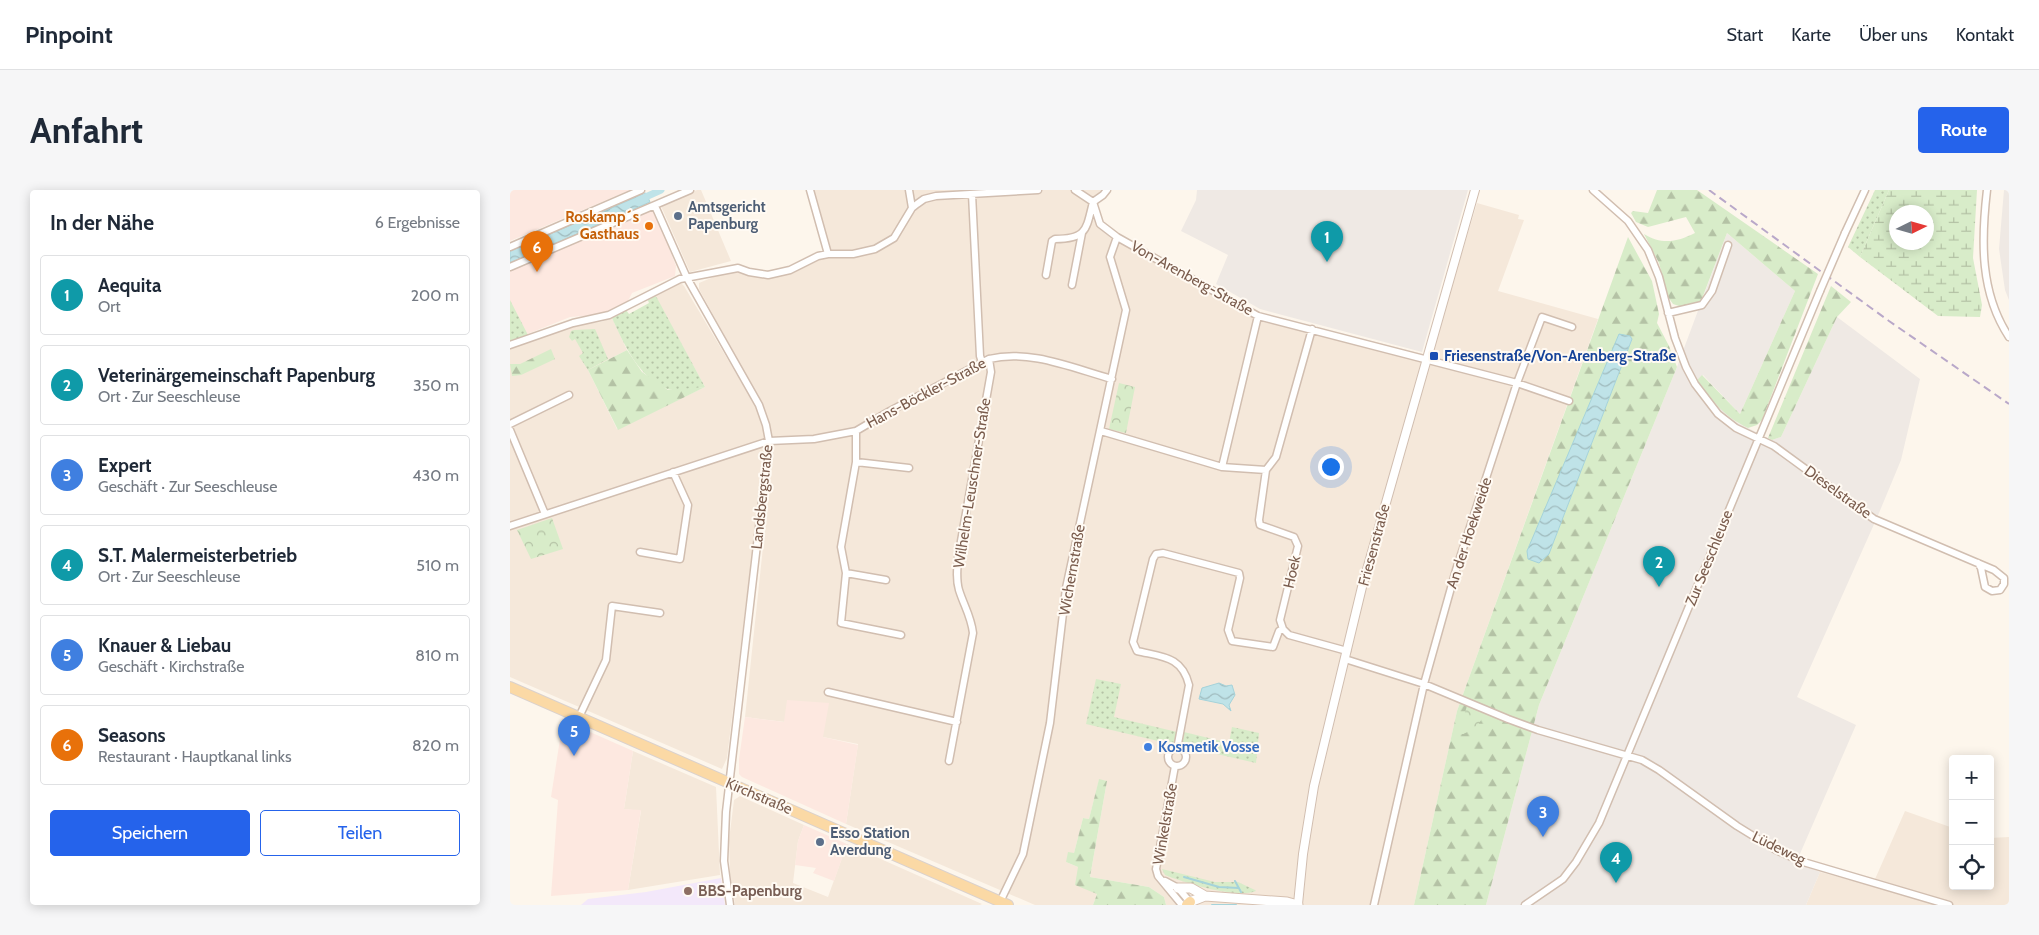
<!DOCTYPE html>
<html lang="de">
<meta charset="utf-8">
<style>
:root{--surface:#fff;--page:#f6f6f7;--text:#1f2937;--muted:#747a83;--line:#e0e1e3;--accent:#2563eb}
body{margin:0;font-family:Cabin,sans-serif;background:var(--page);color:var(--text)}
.controls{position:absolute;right:15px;bottom:15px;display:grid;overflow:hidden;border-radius:5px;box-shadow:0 2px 12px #0003}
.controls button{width:45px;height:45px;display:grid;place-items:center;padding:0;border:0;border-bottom:1px solid var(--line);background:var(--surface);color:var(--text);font:25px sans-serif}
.compass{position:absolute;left:1379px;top:15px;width:45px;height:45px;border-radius:50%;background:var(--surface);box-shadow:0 2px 12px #0003;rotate:85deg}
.you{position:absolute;left:820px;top:276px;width:18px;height:18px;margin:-12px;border:4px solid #fff;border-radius:50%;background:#1a73e8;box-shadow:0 0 0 8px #1a73e833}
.badge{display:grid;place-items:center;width:32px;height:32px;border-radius:50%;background:var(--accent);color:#fff;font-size:16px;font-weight:700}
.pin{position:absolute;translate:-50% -41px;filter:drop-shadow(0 1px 2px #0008)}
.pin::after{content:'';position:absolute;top:26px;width:18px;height:15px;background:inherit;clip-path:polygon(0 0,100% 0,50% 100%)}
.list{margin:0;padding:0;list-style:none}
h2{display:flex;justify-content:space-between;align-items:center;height:65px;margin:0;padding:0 20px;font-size:21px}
h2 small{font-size:16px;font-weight:400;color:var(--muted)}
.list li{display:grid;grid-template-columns:32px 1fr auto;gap:15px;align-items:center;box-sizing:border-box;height:80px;margin:0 10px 10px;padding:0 10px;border:1px solid var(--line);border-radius:5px}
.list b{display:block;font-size:19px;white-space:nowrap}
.list p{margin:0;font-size:16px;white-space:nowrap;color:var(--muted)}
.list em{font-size:16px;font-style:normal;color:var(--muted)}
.actions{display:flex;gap:10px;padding:15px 20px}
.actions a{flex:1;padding:11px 0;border:1px solid var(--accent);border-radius:5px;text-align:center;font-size:18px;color:var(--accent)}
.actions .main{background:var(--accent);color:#fff}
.icon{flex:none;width:28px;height:28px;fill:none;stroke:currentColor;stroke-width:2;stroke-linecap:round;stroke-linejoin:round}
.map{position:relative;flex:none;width:1499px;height:715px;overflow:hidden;border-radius:5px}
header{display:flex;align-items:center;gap:30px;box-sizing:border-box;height:70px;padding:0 25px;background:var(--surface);border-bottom:1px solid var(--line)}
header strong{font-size:24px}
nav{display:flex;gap:28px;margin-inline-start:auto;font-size:18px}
.intro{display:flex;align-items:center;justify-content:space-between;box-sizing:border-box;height:120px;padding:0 30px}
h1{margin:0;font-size:35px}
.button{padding:12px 22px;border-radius:5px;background:var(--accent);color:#fff;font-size:18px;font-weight:700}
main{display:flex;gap:30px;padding:0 30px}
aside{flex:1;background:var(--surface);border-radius:5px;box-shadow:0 2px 12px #0003}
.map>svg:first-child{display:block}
.residential{fill:#f5e8da}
.commercial{fill:#fde8e0}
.industrial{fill:#efe9e4}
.education{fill:#f3e8fa}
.grass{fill:url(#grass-dots)}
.forest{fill:url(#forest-firs);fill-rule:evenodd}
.wetland{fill:url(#wetland-marsh);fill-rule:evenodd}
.park{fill:url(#park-crowns)}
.water{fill:url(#water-waves);stroke:#a5d3da}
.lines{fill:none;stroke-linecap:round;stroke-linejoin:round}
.stream{stroke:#a5d3da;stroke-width:2}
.canal{stroke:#bfe3e8;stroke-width:7}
.minor-casing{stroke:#d1beb0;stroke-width:9}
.tertiary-casing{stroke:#d1beb0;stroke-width:10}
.secondary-casing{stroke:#d6c0b0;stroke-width:11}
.primary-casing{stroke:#dad1cd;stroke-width:12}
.minor{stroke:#fff;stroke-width:6}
.tertiary{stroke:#fff;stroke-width:8}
.secondary{stroke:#fff;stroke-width:9}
.primary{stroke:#fbd9a5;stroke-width:10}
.rail{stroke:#b9a8c9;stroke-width:2;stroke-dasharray:8 5;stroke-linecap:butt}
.minor-bridge-casing{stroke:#d1beb0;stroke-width:9;stroke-linecap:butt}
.minor-bridge{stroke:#fff;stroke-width:6}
.service-dot{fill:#5c6f8a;stroke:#fffaf3;stroke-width:2}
.food-dot{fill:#e8710a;stroke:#fffaf3;stroke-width:2}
.transit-dot{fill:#1a4fb4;stroke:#fffaf3;stroke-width:2}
.shop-dot{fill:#3f7fe0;stroke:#fffaf3;stroke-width:2}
.education-dot{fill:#8d6e63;stroke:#fffaf3;stroke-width:2}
.labels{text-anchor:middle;stroke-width:4;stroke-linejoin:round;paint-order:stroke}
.service-label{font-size:15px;font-weight:bold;fill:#4e5e75;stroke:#fffaf3;text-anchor:start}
.food-label{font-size:15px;font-weight:bold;fill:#c56008;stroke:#fffaf3;text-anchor:end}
.street-label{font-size:15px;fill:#7a5c4d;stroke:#fffaf3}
.transit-label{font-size:15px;font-weight:bold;fill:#164399;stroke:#fffaf3;text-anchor:start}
.shop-label{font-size:15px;font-weight:bold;fill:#366cbe;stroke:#fffaf3;text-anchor:start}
.education-label{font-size:15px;font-weight:bold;fill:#785e54;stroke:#fffaf3;text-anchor:start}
</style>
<header>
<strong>Pinpoint</strong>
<nav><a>Start</a><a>Karte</a><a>Über uns</a><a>Kontakt</a></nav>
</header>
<div class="intro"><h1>Anfahrt</h1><a class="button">Route</a></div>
<main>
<aside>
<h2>In der Nähe<small>6 Ergebnisse</small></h2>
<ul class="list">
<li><span class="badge" style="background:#0f9aa8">1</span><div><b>Aequita</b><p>Ort</p></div><em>200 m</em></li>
<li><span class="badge" style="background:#0f9aa8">2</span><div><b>Veterinärgemeinschaft Papenburg</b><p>Ort · Zur Seeschleuse</p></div><em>350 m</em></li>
<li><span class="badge" style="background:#3f7fe0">3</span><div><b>Expert</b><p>Geschäft · Zur Seeschleuse</p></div><em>430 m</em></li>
<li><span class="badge" style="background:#0f9aa8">4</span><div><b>S.T. Malermeisterbetrieb</b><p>Ort · Zur Seeschleuse</p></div><em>510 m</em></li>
<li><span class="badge" style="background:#3f7fe0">5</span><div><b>Knauer &amp; Liebau</b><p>Geschäft · Kirchstraße</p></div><em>810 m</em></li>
<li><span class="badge" style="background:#e8710a">6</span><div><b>Seasons</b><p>Restaurant · Hauptkanal links</p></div><em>820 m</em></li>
</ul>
<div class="actions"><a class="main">Speichern</a><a>Teilen</a></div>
</aside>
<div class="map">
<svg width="1499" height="715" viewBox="0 0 1499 715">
<defs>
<pattern id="grass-dots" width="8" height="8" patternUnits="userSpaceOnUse" patternTransform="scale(1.25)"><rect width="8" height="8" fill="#d8ecc9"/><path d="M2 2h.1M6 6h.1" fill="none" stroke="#b4c2a5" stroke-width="1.8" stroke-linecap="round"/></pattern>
<pattern id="forest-firs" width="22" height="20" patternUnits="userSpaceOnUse" patternTransform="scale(1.25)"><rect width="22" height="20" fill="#d8ecc9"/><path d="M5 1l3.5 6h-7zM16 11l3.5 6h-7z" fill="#b4c2a5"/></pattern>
<pattern id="wetland-marsh" width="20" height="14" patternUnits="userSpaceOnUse" patternTransform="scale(1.25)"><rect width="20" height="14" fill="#d8ecc9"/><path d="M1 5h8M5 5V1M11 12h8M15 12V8" fill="none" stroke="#b4c2a5"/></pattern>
<pattern id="park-crowns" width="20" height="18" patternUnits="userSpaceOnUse" patternTransform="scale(1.25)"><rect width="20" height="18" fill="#d8ecc9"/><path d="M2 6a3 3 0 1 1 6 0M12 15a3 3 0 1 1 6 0" fill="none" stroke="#b4c2a5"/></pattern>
<pattern id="water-waves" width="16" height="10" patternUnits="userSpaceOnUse" patternTransform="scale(1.25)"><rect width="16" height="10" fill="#bfe3e8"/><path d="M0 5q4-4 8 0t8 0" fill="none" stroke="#a0bbbe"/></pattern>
</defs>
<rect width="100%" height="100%" fill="#fdf6ec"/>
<!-- residential -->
<path class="residential" d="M187 0H191L221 71 180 82 151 16Z
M304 0H594L584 8 592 32 610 46 749 123 921 166 967 13 1009 25 1008 29 1014 30 988 101 1088 129 947 521 904 715H656L654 707 639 697 580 687 597 591 589 590 579 629 573 628 564 663 556 672 568 677 587 704 583 715H525L336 634 348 554 313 547 275 532 235 527 264 253 252 214 189 99V93L218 81H227L258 87 321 65Z
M170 92 174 96 246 217 256 249 217 568 212 579 0 487V157L13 154 62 135 91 132 102 128 117 160 78 180 107 239 195 197 144 104Z
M123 561 206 597 210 685 118 700 131 621 114 619Z
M230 606 294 635 288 651 283 693 318 707 337 654 472 714 470 715H225L220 684 219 650 224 610Z
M1395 621 1443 638V696H1480V648L1499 647V715H1296L1310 682 1362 696Z"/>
<!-- commercial -->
<path class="commercial" d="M0 0H120L0 51Z
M144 19 166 76 165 86 122 103 118 111 98 121 87 125 60 127 0 151V80Z
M277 510 319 513 313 547 348 555 336 634 232 587 229 584V569L235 527 274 532Z
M53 530 123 561 114 619 131 620 118 700 41 706 48 610 41 607Z
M294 635 337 654 324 691 303 683 306 678 285 675 288 651Z"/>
<!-- industrial -->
<path class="industrial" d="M687 0H958L912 162 750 119 706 94 718 65 671 41 686 10Z
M1494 0H1499V110L1495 100 1489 59Z
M1217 43 1285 101 1230 224 1193 185 1187 190 1226 232 1262 250 1271 247 1327 127 1410 189 1391 270 1369 323 1287 507 1346 535 1286 673 1310 682 1296 715H976L1029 515 1167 177Z"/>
<!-- education -->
<path class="education" d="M211 688 215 715H71L78 709 136 702Z"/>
<!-- grass -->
<path class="grass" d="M1365 0H1379L1350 67 1338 57Z
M144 104 147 108 195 197C187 198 164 202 157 199 128 187 114 154 102 128L116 120 119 124 139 113 137 108Z
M0 110 18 145 0 151Z
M85 139 98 169 78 180 69 166 73 163 65 149 62 151 59 147 61 141 64 140Z
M586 489 611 494 604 527 667 542 665 555 576 534Z
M722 537 749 543 746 573 672 556 674 542 719 553Z
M652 679 705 692H728L745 700 746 701C726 709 675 693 655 685Z"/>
<!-- forest -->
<path class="forest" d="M1147 0H1187L1308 84 1252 230 1247 235 1238 238C1213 226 1203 211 1187 190L1192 185 1230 224 1285 101 1217 43 1190 114 1172 117 1163 114 1158 107 1149 73 1134 44C1152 55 1167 52 1185 43L1176 27 1138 37 1126 32 1121 23 1123 21 1138 23Z
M1118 47 1142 91 1149 124 1147 133 1159 156 1167 177 1029 515 976 715H904L947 521ZM1109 145 1120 146 1122 149 1042 356Z
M1321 96 1341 112 1327 127 1271 247 1262 250 1258 248Z
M41 159 45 169 11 185 2 186 0 174H10Z
M117 160 132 182 158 200 195 197 108 240 78 180Z
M589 589 597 591 580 687 639 697 654 707 656 715H583L587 704 565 695 568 677 556 672 558 662 564 663 573 628 579 629Z"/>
<!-- wetland -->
<path class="wetland" d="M1379 0H1467L1463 68 1472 115 1470 127 1428 126 1350 67ZM1386 22H1416V52H1386Z"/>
<!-- park -->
<path class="park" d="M609 193 625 197 616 243 599 239Z
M42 328 53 359 21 369 7 340Z
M957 516 975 524 968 535 954 544H948Z"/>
<!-- water -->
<path class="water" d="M136 3 140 12 0 73V61Z
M1109 144 1120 146 1122 149 1042 356 1039 364 1029 373 1018 369 1017 361Z
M709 493 716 496 722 495 725 505 719 515 721 521 713 514 689 509 692 498Z"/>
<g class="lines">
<!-- stream -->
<path class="stream" d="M674 687 709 697 729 698
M725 691 731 702
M702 715H726"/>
<!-- canal -->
<path class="canal" d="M129 10 151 0"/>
<defs>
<path id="minor" d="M300 0 318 64
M399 0 402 18
M565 0 583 12
M1083 0 1118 31 1138 60 1149 87 1165 148 1176 177 1185 194 1208 224 1226 238 1264 256 1364 329 1484 380 1494 388V394L1490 400 1482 401 1475 397 1471 378 1468 373
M1477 0C1471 51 1470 103 1499 147
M462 4 470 166 472 172
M583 12 590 34 607 47 748 126 1007 193 1059 211
M145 16 177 88 249 215 256 235 259 251 216 622 214 671 220 715
M1335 43 1355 0
M0 57 131 0
M0 77 180 0
M536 85 542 51 545 49C577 49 576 40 583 12L593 5 597 0
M562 95 572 43
M1158 123 1192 115 1202 101 1218 55
M0 155 63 133 99 125 170 89 228 78 239 82 258 85 280 80 308 66 318 64H343L365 59 384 48 402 18 407 14 414 9 426 6 528 0
M0 234 59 205
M0 240 35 324
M346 241V272L331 357 336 383 331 433 391 445
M591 241 712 277 756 280 766 267 802 139
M346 272 399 278
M712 277 748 126
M756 280 749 330 750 335 784 347 788 356 770 430 773 439 779 445 837 461
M0 336 259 251 304 249 346 241 380 221 479 169C520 159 562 178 602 189
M130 362 170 369 178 315 163 282
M336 383 376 390
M835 469 914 494 998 529 1028 540 1132 570 1149 580 1227 636 1266 660 1290 671 1439 715
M318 502 447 532
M69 527 96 470 102 416 150 423
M658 567a9 9 0 1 1 18 0a9 9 0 1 1-18 0Z
M667 559 679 495C672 466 652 467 627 461L623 452 643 369 646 364 653 363 729 383 730 388 718 440 722 451 763 457 769 441 773 439
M439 571 463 443C461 426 454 416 449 400 446 390 447 379 448 368L481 182 479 169
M665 576 646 679 648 686 672 715
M655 691 668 698 680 712
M489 714 513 664 540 533 556 398 616 120 600 67 607 47
M864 715 914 494 946 380 1007 193 1032 127 1062 137
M1015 715 1053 689 1066 672 1089 633 1310 101"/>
<path id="tertiary" d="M788 714 793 664 804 596 852 397 965 0"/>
<path id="secondary" d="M668 698H681L695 706
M680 712 695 706 777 712 788 715"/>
<path id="primary" d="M0 497 498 715
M677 715 680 712"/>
</defs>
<!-- minor casing -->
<use href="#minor" class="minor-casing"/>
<!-- tertiary casing -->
<use href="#tertiary" class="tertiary-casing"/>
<!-- secondary casing -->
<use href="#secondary" class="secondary-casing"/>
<!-- primary casing -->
<use href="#primary" class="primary-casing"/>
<!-- minor -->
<use href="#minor" class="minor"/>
<!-- tertiary -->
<use href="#tertiary" class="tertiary"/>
<!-- secondary -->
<use href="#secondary" class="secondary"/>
<!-- primary -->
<use href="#primary" class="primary"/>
<!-- rail -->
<path class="rail" d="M1199 0 1379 131 1499 214"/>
<defs>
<path id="minor-bridge" d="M1310 101 1335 43"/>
</defs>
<!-- minor-bridge casing -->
<use href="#minor-bridge" class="minor-bridge-casing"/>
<!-- minor-bridge -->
<use href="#minor-bridge" class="minor-bridge"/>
</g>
<!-- markers -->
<g class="service-dot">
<circle cx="168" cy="26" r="5"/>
<circle cx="310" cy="652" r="5"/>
</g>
<circle class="food-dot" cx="139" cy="36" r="5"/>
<rect class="transit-dot" x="919" y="161" width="10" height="10" rx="2.5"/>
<circle class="shop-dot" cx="638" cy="557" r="5"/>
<circle class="education-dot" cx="178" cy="701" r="5"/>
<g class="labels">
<!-- service labels -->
<g class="service-label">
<text x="178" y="22">Amtsgericht<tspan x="178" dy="17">Papenburg</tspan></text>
<text x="320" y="648">Esso Station<tspan x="320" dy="17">Averdung</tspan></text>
</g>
<!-- food labels -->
<g class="food-label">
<text x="129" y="32">Roskamp´s<tspan x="129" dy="17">Gasthaus</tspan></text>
</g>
<!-- street labels -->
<g class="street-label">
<text transform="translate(682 88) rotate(29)" y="5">Von-Arenberg-Straße</text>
<text transform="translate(416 203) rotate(-28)" y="5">Hans-Böckler-Straße</text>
<text transform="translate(462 293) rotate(-81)" y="5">Wilhelm-Leuschner-Straße</text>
<text transform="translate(1328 302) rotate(36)" y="5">Dieselstraße</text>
<text transform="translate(252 307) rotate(-84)" y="5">Landsbergstraße</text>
<text transform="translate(959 343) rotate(-72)" y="5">An der Hoekweide</text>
<text transform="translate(864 355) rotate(-75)" y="5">Friesenstraße</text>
<text transform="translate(1199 368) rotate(-68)" y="5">Zur Seeschleuse</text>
<text transform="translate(562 380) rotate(-80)" y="5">Wichernstraße</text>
<text transform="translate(782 382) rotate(-77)" y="5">Hoek</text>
<text transform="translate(249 606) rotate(23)" y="5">Kirchstraße</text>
<text transform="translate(655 634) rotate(-80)" y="5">Winkelstraße</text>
<text transform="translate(1269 658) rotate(26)" y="5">Lüdeweg</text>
</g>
<!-- transit labels -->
<g class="transit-label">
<text x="934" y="171">Friesenstraße/Von-Arenberg-Straße</text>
</g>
<!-- shop labels -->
<g class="shop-label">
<text x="648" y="562">Kosmetik Vosse</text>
</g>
<!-- education labels -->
<g class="education-label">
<text x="188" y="706">BBS-Papenburg</text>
</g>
</g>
</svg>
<div class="controls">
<button>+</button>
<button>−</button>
<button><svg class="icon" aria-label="locate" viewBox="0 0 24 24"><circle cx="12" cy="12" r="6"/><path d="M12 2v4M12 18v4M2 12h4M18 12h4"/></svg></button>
</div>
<svg class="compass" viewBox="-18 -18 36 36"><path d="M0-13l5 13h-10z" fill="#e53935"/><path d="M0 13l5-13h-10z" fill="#747a83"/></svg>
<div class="you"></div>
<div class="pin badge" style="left:817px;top:72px;background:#0f9aa8">1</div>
<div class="pin badge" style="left:1149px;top:397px;background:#0f9aa8">2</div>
<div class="pin badge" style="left:1033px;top:647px;background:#3f7fe0">3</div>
<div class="pin badge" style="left:1106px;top:693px;background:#0f9aa8">4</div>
<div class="pin badge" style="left:64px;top:566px;background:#3f7fe0">5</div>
<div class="pin badge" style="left:27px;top:82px;background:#e8710a">6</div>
</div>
</main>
